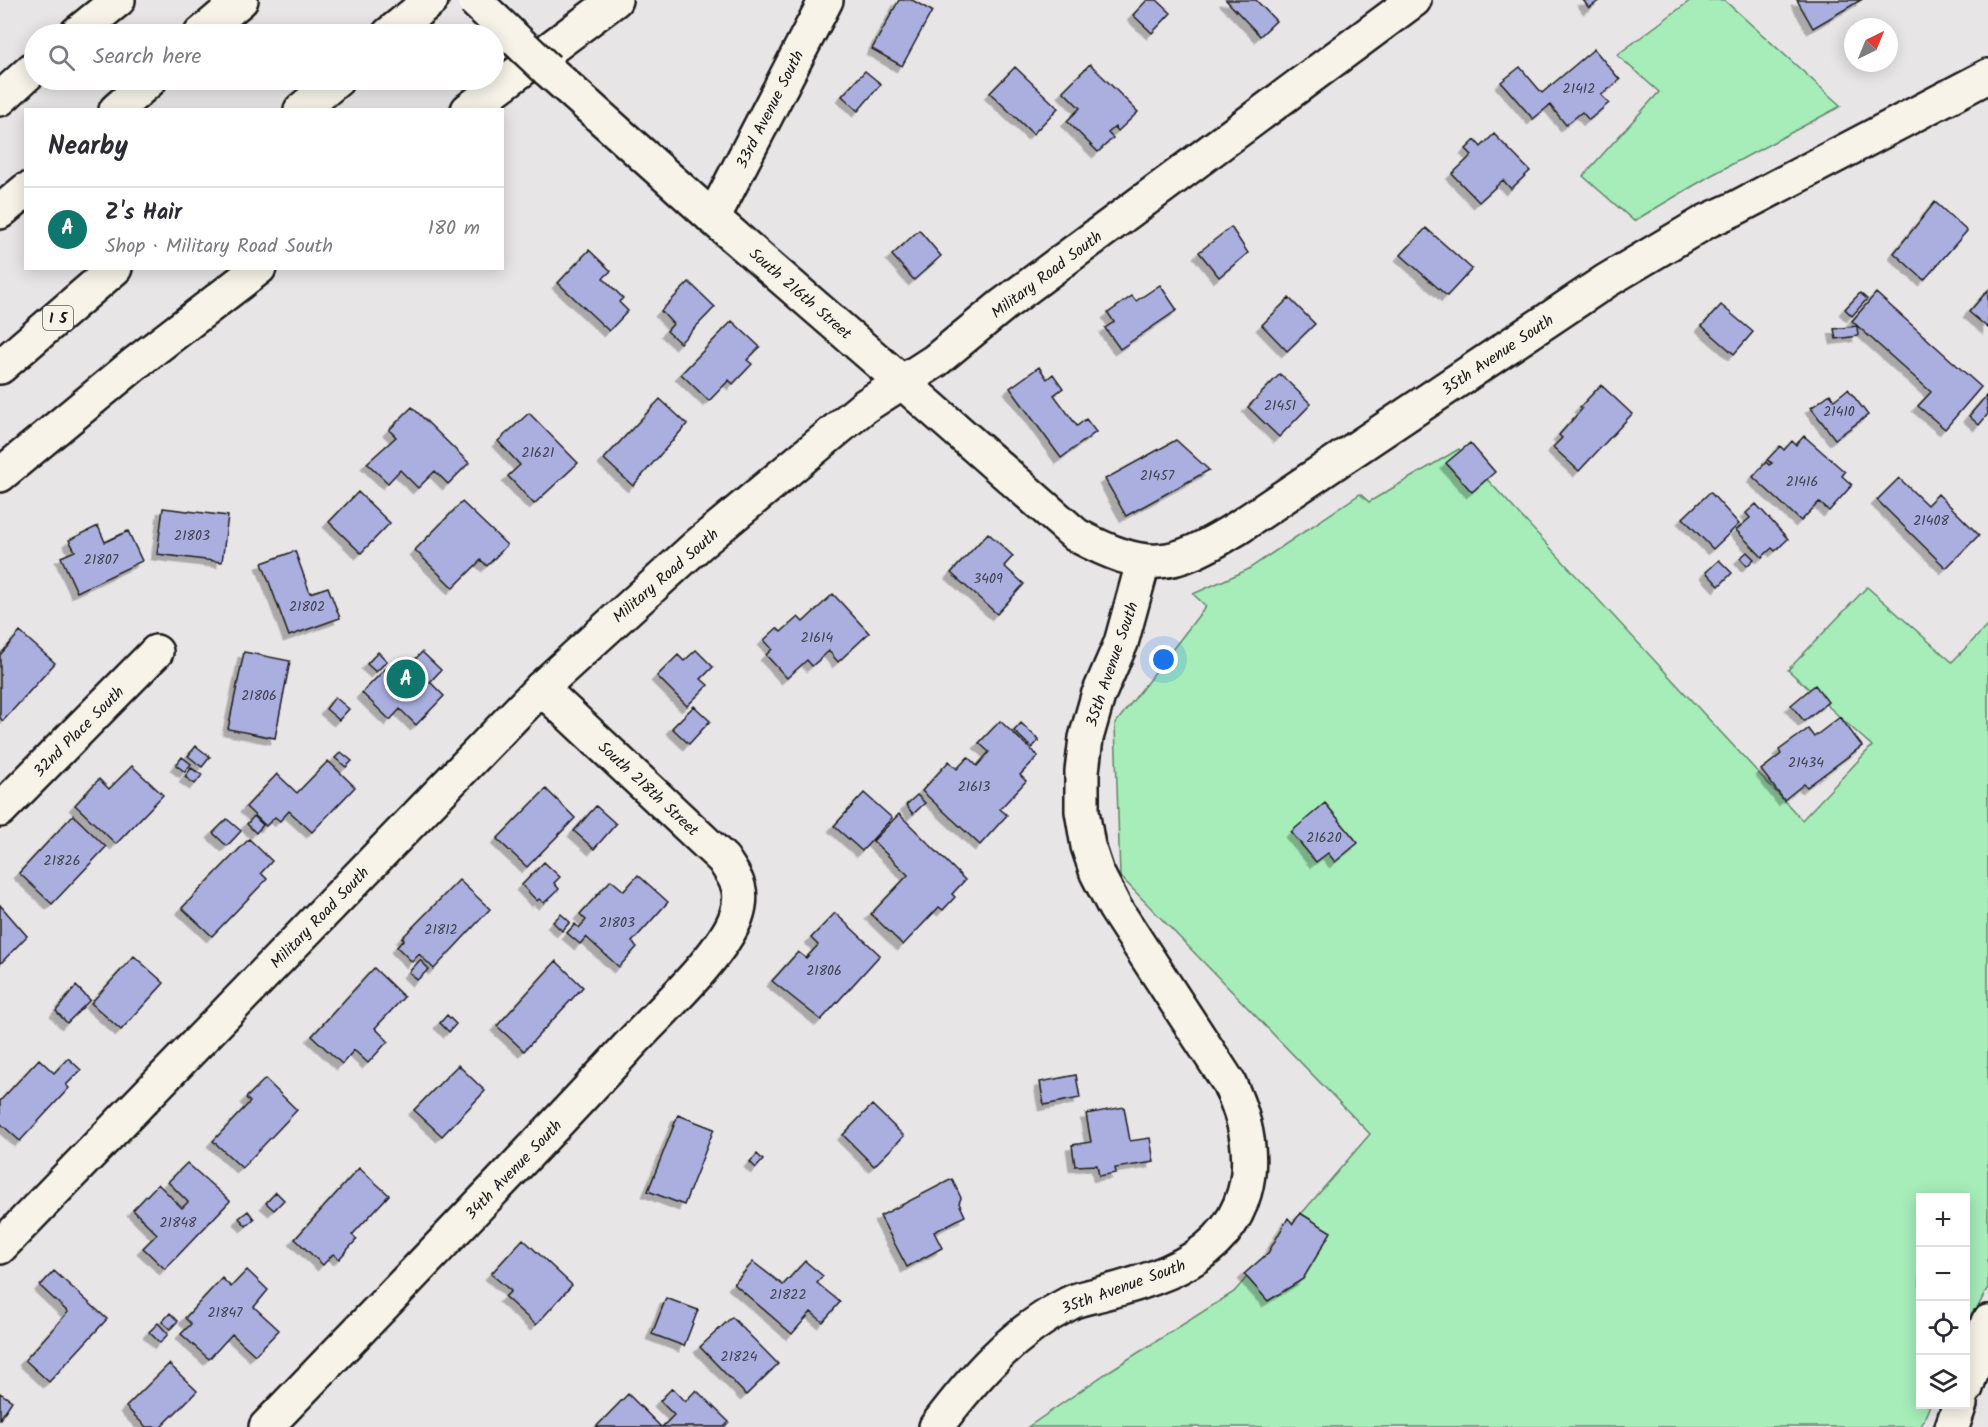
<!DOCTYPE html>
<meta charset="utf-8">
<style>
:root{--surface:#fff;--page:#f2f2f3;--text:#2b2b33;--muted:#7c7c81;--line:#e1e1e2;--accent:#0f766e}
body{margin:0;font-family:Kalam,sans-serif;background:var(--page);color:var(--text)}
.controls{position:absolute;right:18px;bottom:18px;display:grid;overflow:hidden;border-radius:0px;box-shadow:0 3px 15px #0003}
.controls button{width:54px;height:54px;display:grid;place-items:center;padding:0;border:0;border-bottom:2px solid var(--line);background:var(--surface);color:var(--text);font:30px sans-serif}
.compass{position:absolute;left:1844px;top:18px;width:54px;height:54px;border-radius:50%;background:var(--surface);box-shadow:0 3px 15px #0003;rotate:43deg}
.you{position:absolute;left:1164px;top:660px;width:21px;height:21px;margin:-15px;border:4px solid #fff;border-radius:50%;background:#1a73e8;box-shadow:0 0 0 9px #1a73e833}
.badge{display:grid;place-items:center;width:39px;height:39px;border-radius:50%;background:var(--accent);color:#fff;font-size:20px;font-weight:700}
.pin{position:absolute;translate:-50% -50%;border:3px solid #fff;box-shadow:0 2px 6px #0006}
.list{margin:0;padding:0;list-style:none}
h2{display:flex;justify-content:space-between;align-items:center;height:78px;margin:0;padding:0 24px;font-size:26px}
h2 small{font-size:20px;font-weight:400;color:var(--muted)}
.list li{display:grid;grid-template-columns:39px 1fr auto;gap:18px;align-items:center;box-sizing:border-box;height:84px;padding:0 24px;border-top:2px solid var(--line)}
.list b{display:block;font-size:22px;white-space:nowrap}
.list p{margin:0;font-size:20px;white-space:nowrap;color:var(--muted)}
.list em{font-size:20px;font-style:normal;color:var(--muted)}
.icon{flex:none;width:33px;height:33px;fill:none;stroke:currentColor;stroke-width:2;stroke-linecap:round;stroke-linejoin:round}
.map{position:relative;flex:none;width:1988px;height:1427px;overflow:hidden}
.search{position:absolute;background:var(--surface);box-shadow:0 3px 15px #0003;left:24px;top:24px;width:480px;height:66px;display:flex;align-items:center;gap:15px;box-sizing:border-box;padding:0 21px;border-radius:33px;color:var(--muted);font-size:22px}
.panel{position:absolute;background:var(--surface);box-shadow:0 3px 15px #0003;left:24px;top:108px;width:480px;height:162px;border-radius:0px}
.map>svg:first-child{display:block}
.green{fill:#a6edb9;stroke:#61846a;stroke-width:1.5}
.building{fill:#aaafe0;stroke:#1c1c1c;stroke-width:1.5;filter:url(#shadow)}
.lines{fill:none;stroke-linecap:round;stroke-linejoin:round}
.minor-casing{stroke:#1c1c1c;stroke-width:38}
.major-casing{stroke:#1c1c1c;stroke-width:38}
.highway-casing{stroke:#1c1c1c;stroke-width:38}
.minor{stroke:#f7f3e8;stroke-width:33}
.major{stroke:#f7f3e8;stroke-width:33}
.highway{stroke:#f7f3e8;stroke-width:33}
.major-bridge-casing{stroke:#1c1c1c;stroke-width:38;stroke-linecap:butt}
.major-bridge{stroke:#f7f3e8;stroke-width:33}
.labels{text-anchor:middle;stroke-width:5;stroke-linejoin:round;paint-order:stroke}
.number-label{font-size:14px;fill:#40414d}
.shield{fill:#f7f3e8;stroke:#5e5c59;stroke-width:1.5}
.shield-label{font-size:15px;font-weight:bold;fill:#1c1c1c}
.street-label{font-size:16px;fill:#1c1c1c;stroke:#f7f3e8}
</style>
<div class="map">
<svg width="1988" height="1427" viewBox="0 0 1988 1427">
<defs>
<filter id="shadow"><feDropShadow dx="-5.5" dy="5.5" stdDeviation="0" flood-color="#0004"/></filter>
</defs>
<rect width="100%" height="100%" fill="#e8e5e6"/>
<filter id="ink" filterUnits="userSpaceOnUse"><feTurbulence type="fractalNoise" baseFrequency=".0167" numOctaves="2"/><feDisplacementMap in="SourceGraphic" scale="12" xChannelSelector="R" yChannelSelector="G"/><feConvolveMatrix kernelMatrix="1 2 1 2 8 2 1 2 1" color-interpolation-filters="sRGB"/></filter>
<g filter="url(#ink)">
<!-- green -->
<path class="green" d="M1691 0H1724L1841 106 1710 176 1634 221 1583 176 1659 92 1617 55Z
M1459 449 1802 820 1872 746 1788 670 1867 587 1952 662 1988 625V1287L1966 1330V1198H1920V1404L1930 1405 1921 1427H1028L1111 1370 1234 1292 1370 1134 1120 876 1115 724 1206 606 1193 594 1247 570 1360 494 1369 502Z"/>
<!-- building -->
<path class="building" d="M899 0H912L932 11 902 66 872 49Z
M1147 0H1157L1171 13 1152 33 1133 15Z
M1226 0H1256L1276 21 1260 36Z
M1583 0H1600L1589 8Z
M1797 0H1861L1813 28Z
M1594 49 1620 80 1601 95 1609 103 1589 120 1582 112 1566 125 1550 105 1533 119 1501 82 1520 67 1542 93Z
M1090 64 1138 112 1118 131 1115 127 1108 133 1113 138 1098 152 1067 121 1080 108 1063 91Z
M1015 67 1058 108 1033 134 990 93Z
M865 71 881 84 858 111 842 96Z
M1494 134 1530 171 1511 189 1503 180 1479 202 1452 174 1472 155 1466 149 1475 140 1481 147Z
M1935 202 1967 231 1924 280 1894 253Z
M1231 227 1248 253 1219 277 1199 252Z
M1426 228 1472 269 1447 296 1401 255Z
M919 230 941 256 914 280 892 255Z
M589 250 611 271 603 278 623 298 619 302 628 311 609 331 558 283Z
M689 282 715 307 680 343 667 331 673 324 661 311Z
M1160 285 1177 310 1120 349 1105 328 1114 322 1108 313 1132 296 1136 301Z
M1988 290V328L1969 312Z
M1860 293 1867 299 1852 316 1845 309Z
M1876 293 1981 387 1945 429 1918 406 1931 392 1852 321Z
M1289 298 1315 324 1287 351 1262 325Z
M1721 305 1753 332 1734 354 1702 326Z
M732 321 760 347 747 360 752 364 733 384 729 380 709 401 681 374Z
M1857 326 1858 336 1836 339 1834 329Z
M1039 367 1047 379 1053 374 1063 388 1054 395 1077 426 1086 419 1096 432 1061 458 1010 388Z
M1280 374 1311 404 1279 437 1248 407Z
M1601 385 1632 414 1579 471 1553 447 1562 438 1559 435 1582 409 1580 407Z
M1848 389 1868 415 1835 439 1811 408 1830 394 1834 400Z
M1986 396 1988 414 1979 425 1969 416Z
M660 399 687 424 633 486 604 459Z
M412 407 469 463 448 484 435 471 418 488 400 470 388 483 367 463 396 437 389 430Z
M529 413 578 463 534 504 508 476 520 465 498 441Z
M1804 436 1845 472 1842 476 1852 485 1829 511 1819 502 1801 521 1753 477 1766 462 1769 465 1772 463 1767 460 1780 446 1784 450 1792 441 1796 445Z
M1176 440 1209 470 1126 516 1105 479Z
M1470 443 1495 472 1472 492 1446 463Z
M1899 478 1927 505 1938 494 1979 535 1946 568 1877 500Z
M358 492 390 523 361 553 329 522Z
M1710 492 1739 524 1713 549 1683 518Z
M462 502 507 545 487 566 481 560 453 588 415 550Z
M1756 504 1788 539 1775 551 1772 548 1762 557 1736 530 1750 518 1746 513Z
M163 508 228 516 222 562 157 554Z
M98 526 105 542 128 531 142 561 77 592 61 557 75 551 69 540Z
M988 533 1013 556 1004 566 1024 584 997 614 951 573Z
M295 551 310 593 328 587 340 618 289 636 262 563Z
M1747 552 1754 559 1747 566 1740 558Z
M1719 560 1732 573 1719 586 1706 572Z
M833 594 869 633 838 662 829 651 812 666 807 660 787 678 766 655 772 649 764 640 777 628 781 632 798 617 803 622Z
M20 632 55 663 3 721 0 718V655Z
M696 650 713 667 701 679 708 685 687 706 657 676 678 655 684 661Z
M244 652 290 661 275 738 228 729Z
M378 652 387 661 376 672 367 664Z
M422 652 441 670 430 682 444 696 416 725 400 709 390 720 362 693 385 669 396 680Z
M1815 685 1828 702 1804 721 1791 705Z
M335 697 349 709 339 720 326 709Z
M694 706 710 721 689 744 672 728Z
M1840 717 1862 746 1807 787 1804 784 1784 800 1761 770 1781 754 1779 750 1808 729 1814 737Z
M1000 721 1038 756 1020 775 1026 781 1000 809 1007 815 980 845 922 791 949 761 957 769 968 757 977 766 989 752 979 743Z
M1021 723 1039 740 1032 748 1014 731Z
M196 746 210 757 202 767 188 756Z
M341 752 352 761 346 767 335 758Z
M182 757 191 764 185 772 176 765Z
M328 761 355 787 312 832 289 811 280 821 275 817 266 826 246 807 277 774 297 793Z
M132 766 163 795 116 844 75 805 99 779 109 789Z
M191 768 202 775 195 784 185 777Z
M546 789 575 818 527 867 497 839Z
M864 793 892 818 862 851 834 826Z
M917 795 925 803 913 814 906 805Z
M1325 803 1358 843 1335 862 1328 853 1316 862 1291 832Z
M596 806 616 824 594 849 574 831Z
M899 814 965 880 952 894 955 897 943 910 939 907 903 945 871 914 908 875 873 841Z
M73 815 106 847 52 904 19 873Z
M254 816 263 825 256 833 247 824Z
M227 819 241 831 227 846 213 833Z
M249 839 272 861 261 873 267 879 212 936 182 908Z
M544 862 560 877 554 883 559 889 544 903 539 899 537 901 522 885Z
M638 875 668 902 632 942 637 947 619 967 586 937 580 944 567 933 575 924 579 928 586 920 580 914 611 880 624 891Z
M459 880 490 909 434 969 419 954 412 962 397 947 404 939 402 938Z
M0 905 27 936 0 964Z
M835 913 880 955 821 1020 772 981 798 952 806 958 818 945 811 938Z
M561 914 570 922 562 931 553 922Z
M134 956 164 983 121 1030 91 1003Z
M420 960 429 969 417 980 409 972Z
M556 961 583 987 524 1051 497 1026Z
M374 968 404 997 375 1028 388 1041 368 1063 354 1050 342 1064 312 1036Z
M76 986 90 1000 67 1023 56 1011Z
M447 1015 456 1024 449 1032 440 1023Z
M68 1058 81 1070 66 1085 69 1088 20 1141 0 1123V1101L39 1059 54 1073Z
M458 1065 485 1091 442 1136 414 1110Z
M1076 1075 1080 1098 1044 1105 1040 1082Z
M265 1079 297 1110 242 1168 213 1141 250 1102 246 1098Z
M872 1105 904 1136 874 1166 843 1135Z
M1124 1107 1130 1141 1150 1138 1154 1162 1115 1168 1116 1173 1099 1176 1097 1165 1075 1166 1072 1145 1091 1142 1086 1114Z
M678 1115 714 1129 684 1205 648 1191Z
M757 1154 763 1160 756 1168 750 1162Z
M187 1163 230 1201 165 1269 143 1248 157 1234 133 1210 158 1184 182 1208 188 1202 168 1182Z
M359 1168 389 1195 352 1235 357 1239 339 1259 333 1254 323 1265 295 1239Z
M952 1179 961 1198 959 1203 965 1216 934 1232 942 1248 907 1267 880 1216Z
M276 1192 284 1200 274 1210 266 1203Z
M248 1211 254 1219 246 1226 239 1218Z
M1300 1213 1331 1232 1303 1279 1268 1301 1244 1274 1268 1253 1288 1218 1293 1224Z
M523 1239 572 1285 536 1325 505 1297 511 1291 491 1274Z
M805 1261 823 1276 817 1283 840 1302 823 1322 811 1312 792 1334 734 1284 753 1262 783 1285Z
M247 1270 268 1290 254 1307 279 1330 255 1355 232 1334 209 1359 181 1334 191 1324 185 1318 222 1278 231 1287Z
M54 1271 107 1319 49 1382 25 1360 68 1312 40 1286Z
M666 1298 698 1310 684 1346 652 1334Z
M170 1313 178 1321 170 1329 162 1322Z
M732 1317 778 1364 746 1395 700 1347Z
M158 1323 168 1334 160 1343 149 1332Z
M169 1364 197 1391 161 1427H146L126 1407Z
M672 1388 685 1402 696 1390 729 1422 724 1427H662L674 1415 660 1401Z
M0 1393 12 1401 0 1419Z
M628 1394 661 1427H596Z"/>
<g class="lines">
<defs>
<path id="minor" d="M713 218 826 0
M902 382 1076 535C1148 573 1171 569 1239 527L1606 281 1707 221 1734 209 1988 76
M0 810 156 652
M1966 1388 1988 1322
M266 1427C387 1301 508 1177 626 1049 656 1016 722 956 736 917 745 891 737 880 723 859L541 688
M936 1427C973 1378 1012 1333 1068 1304 1078 1298 1091 1297 1103 1293 1124 1288 1147 1281 1168 1272 1253 1235 1266 1161 1229 1083L1115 908 1097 873 1088 846 1082 811V771L1086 738 1098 696 1121 643 1143 563
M1952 1427 1960 1404"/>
<path id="major" d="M547 69 713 218 902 382
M0 1247 541 688 698 545 865 406 935 361 1003 305 1414 0"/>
<path id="highway" d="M76 34 118 0
M201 34 241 0
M389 34 431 0
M0 99 34 68
M116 110 150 80
M301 110 337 80
M468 110 615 0
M0 212 26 190
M0 367 115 268
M0 475 137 362 259 268"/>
</defs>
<!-- minor casing -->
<use href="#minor" class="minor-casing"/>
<!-- major casing -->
<use href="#major" class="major-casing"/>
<!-- highway casing -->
<use href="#highway" class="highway-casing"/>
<!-- minor -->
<use href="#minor" class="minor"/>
<!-- major -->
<use href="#major" class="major"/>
<!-- highway -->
<use href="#highway" class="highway"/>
<defs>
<path id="major-bridge" d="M474 0 547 69"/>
</defs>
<!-- major-bridge casing -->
<use href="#major-bridge" class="major-bridge-casing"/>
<!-- major-bridge -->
<use href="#major-bridge" class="major-bridge"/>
</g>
</g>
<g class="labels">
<!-- number labels -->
<g class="number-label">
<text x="1579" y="93">21412</text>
<text x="1280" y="410">21451</text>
<text x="1839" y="416">21410</text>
<text x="538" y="457">21621</text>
<text x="1157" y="480">21457</text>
<text x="1802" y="486">21416</text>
<text x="1931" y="525">21408</text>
<text x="192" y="540">21803</text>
<text x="101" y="564">21807</text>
<text x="988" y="583">3409</text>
<text x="307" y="611">21802</text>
<text x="817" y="642">21614</text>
<text x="259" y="700">21806</text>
<text x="1806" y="767">21434</text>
<text x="974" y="791">21613</text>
<text x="1324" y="842">21620</text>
<text x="62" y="865">21826</text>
<text x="617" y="927">21803</text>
<text x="441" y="934">21812</text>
<text x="824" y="975">21806</text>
<text x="178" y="1227">21848</text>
<text x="788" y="1299">21822</text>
<text x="225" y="1317">21847</text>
<text x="739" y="1361">21824</text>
</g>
<!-- shield labels -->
<rect class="shield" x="43" y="306" width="30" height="24" rx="4.5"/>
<g class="shield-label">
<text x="58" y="323">I 5</text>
</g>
<!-- street labels -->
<g class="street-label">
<text transform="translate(769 109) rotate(-63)" y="6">33rd Avenue South</text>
<text transform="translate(1046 274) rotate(-37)" y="6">Military Road South</text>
<text transform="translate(801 293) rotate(41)" y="6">South 216th Street</text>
<text transform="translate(1497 354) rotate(-34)" y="6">35th Avenue South</text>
<text transform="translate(665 575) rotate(-41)" y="6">Military Road South</text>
<text transform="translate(1111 664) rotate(-71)" y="6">35th Avenue South</text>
<text transform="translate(78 731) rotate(-45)" y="6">32nd Place South</text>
<text transform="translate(649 788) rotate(43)" y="6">South 218th Street</text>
<text transform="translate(319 917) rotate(-46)" y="6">Military Road South</text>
<text transform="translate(513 1169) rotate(-46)" y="6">34th Avenue South</text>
<text transform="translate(1123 1286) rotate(-20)" y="6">35th Avenue South</text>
</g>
</g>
</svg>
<div class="controls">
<button>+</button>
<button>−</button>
<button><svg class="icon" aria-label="locate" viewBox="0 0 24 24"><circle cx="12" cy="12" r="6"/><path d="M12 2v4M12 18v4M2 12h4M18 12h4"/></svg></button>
<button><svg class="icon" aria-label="layers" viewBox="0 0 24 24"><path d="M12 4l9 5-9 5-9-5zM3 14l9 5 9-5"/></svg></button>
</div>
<svg class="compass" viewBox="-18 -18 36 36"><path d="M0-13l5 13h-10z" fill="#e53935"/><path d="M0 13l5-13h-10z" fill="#7c7c81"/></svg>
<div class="you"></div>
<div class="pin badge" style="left:406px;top:679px">A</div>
<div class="search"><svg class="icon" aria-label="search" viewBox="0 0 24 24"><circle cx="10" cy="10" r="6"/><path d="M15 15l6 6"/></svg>Search here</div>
<section class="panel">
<h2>Nearby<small></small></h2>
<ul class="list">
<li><span class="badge">A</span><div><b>Z's Hair</b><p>Shop · Military Road South</p></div><em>180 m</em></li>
</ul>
</section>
</div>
